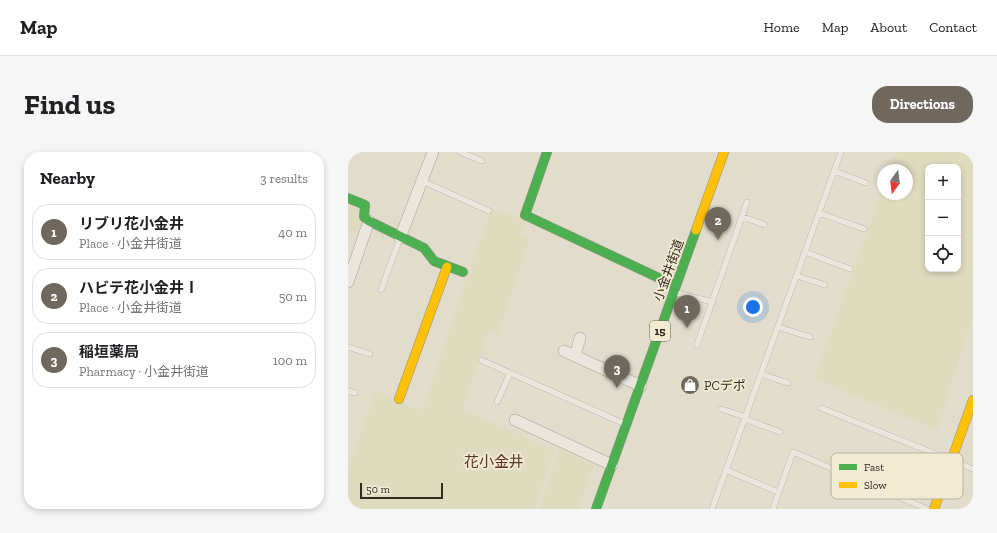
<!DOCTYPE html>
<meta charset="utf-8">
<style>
:root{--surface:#fff;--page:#f6f6f6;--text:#202124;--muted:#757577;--line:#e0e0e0;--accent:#70685c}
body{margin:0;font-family:"Zilla Slab","Noto Sans JP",serif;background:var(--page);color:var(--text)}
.controls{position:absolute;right:12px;top:12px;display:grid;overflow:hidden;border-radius:8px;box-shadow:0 2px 6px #0003}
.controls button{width:36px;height:36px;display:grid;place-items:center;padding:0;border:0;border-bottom:1px solid var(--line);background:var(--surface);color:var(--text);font:20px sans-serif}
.compass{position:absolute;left:529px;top:12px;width:36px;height:36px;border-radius:50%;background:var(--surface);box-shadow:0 2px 6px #0003;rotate:194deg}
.scale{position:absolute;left:12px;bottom:10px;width:83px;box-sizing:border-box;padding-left:4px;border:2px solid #332a1f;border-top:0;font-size:11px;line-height:14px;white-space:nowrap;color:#332a1f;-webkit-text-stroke:3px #f1ebd3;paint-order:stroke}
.you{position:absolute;left:405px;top:155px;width:14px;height:14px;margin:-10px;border:3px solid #fff;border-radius:50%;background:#1a73e8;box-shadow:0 0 0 6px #1a73e833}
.badge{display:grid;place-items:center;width:26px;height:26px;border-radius:50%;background:var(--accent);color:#fff;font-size:13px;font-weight:700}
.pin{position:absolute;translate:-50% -33px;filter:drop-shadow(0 1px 2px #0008)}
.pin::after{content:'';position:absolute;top:21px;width:14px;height:12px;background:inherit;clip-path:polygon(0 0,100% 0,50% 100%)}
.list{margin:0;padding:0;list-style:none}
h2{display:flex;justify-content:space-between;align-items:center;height:52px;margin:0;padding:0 16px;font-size:17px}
h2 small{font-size:13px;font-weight:400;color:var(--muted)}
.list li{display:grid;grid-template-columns:26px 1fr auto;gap:12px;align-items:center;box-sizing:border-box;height:56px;margin:0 8px 8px;padding:0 8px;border:1px solid var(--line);border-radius:16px}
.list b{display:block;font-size:15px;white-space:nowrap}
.list p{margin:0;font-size:13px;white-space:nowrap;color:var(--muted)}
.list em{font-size:13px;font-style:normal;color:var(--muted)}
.icon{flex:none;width:22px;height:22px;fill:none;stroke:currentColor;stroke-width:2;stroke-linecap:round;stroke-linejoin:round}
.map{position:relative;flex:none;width:625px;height:357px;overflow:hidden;border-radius:16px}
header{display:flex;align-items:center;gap:24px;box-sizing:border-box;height:56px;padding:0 20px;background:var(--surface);border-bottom:1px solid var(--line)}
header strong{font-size:19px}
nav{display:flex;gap:22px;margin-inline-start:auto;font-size:14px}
.intro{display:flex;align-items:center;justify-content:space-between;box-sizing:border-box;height:96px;padding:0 24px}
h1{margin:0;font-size:28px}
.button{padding:10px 18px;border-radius:16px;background:var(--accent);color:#fff;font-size:14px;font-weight:700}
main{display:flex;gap:24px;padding:0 24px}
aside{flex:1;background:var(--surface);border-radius:16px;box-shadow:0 2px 6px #0003}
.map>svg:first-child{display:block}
.farmland{fill:#dfdbbe;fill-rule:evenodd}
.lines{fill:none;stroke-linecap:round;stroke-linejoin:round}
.lane-casing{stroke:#a6a195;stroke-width:6}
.street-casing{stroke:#a6a195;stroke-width:12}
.fast-casing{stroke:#969085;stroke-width:10}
.slow-casing{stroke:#969085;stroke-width:10}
.lane{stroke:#eae6dd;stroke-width:5.5}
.street{stroke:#eae6dd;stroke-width:11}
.fast{stroke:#4caf50;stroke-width:9}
.slow{stroke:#ffc107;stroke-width:9}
.labels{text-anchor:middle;stroke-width:3.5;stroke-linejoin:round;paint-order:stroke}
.shield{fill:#f1ebd3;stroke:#6c6455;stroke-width:1}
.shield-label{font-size:12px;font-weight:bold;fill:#332a1f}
.street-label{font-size:13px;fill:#332a1f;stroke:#f1ebd3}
.poi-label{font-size:13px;fill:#332a1f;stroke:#f1ebd3;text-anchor:start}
.quarter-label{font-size:15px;fill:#5b3323;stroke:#f1ebd3}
.key{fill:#f1ebd3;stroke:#b8b19d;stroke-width:1}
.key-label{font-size:11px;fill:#332a1f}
</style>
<header>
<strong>Map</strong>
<nav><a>Home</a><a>Map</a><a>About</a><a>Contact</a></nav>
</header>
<div class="intro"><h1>Find us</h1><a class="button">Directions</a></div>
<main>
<aside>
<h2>Nearby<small>3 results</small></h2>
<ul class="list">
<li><span class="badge">1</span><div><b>リブリ花小金井</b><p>Place · 小金井街道</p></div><em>40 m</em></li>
<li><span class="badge">2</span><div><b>ハビテ花小金井Ⅰ</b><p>Place · 小金井街道</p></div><em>50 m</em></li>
<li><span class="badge">3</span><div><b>稲垣薬局</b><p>Pharmacy · 小金井街道</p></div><em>100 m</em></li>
</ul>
</aside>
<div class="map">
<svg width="625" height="357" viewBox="0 0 625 357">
<rect width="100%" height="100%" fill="#e1dccc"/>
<!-- farmland -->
<path class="farmland" d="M548 0H625V164L589 278 466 227 535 35V42H559V18H541ZM580 15H610V117H580Z
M0 50 12 55 15 74 11 85 0 80Z
M143 56 179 68 175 82 183 86 150 184 141 179 115 257 207 299 186 357H0V318L27 239 46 245V249L74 258Z
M212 297 246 314 231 357H190Z"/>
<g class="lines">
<defs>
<path id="lane" d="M112 0 134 9
M486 19 518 31
M74 29 141 59
M471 61 516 77
M395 65 417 73
M457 100 502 117
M449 124 477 133
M33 138 52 86
M328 141 365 150
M430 175 462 185
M349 193 399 50
M0 195 22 202
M133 208 277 272
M413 222 440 231
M0 239 7 241
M149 250 162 221
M473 256 625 317
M373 257 398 265
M397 267 432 280
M378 318 430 340
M364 357 493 0
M425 357 445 300 579 357"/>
<path id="street" d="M52 86 85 0
M0 130 21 69
M216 199 293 234
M227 204 232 186
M167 268 264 313"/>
<path id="fast" d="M199 0 177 63 328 134
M0 46 17 53 16 65 21 69 76 96 86 109 115 120
M248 357 348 78"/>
<path id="slow" d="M348 78 376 0
M51 247 99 115
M586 357 625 248"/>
</defs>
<!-- lane casing -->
<use href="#lane" class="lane-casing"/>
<!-- street casing -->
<use href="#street" class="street-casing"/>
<!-- fast casing -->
<use href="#fast" class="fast-casing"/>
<!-- slow casing -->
<use href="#slow" class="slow-casing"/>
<!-- lane -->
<use href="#lane" class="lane"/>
<!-- street -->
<use href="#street" class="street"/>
<!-- fast -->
<use href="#fast" class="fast"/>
<!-- slow -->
<use href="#slow" class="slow"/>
</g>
<!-- icons -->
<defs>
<symbol id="shop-disc" viewBox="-11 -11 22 22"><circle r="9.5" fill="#70685c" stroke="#f1ebd3"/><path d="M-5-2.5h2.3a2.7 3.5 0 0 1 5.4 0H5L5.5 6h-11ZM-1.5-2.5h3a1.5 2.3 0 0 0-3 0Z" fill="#fff"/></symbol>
</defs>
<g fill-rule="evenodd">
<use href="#shop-disc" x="331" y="222" width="22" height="22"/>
</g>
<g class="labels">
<!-- shield labels -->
<rect class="shield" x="302" y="169" width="20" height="20" rx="3"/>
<g class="shield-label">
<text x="312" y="183">15</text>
</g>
<!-- street labels -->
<g class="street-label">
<text transform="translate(320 118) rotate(-70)" y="5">小金井街道</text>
</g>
<!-- poi labels -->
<g class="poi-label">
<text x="356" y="238">PCデポ</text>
</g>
<!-- quarter labels -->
<g class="quarter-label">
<text x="146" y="315">花小金井</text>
</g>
</g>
<!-- legend -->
<rect x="483" y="301" width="132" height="46" rx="6" class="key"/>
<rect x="491" y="312" width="18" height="6" fill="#4caf50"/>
<rect x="491" y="330" width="18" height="6" fill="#ffc107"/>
<g class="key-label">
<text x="516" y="319">Fast</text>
<text x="516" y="337">Slow</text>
</g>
</svg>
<div class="controls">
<button>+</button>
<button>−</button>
<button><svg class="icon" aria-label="locate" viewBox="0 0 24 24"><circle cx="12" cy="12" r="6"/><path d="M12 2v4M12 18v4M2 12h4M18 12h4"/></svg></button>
</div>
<svg class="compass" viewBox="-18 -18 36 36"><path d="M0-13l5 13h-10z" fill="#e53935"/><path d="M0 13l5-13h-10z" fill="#757577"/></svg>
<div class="scale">50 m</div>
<div class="you"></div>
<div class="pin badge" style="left:339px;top:176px">1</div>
<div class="pin badge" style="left:370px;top:88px">2</div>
<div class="pin badge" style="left:269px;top:236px">3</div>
</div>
</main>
